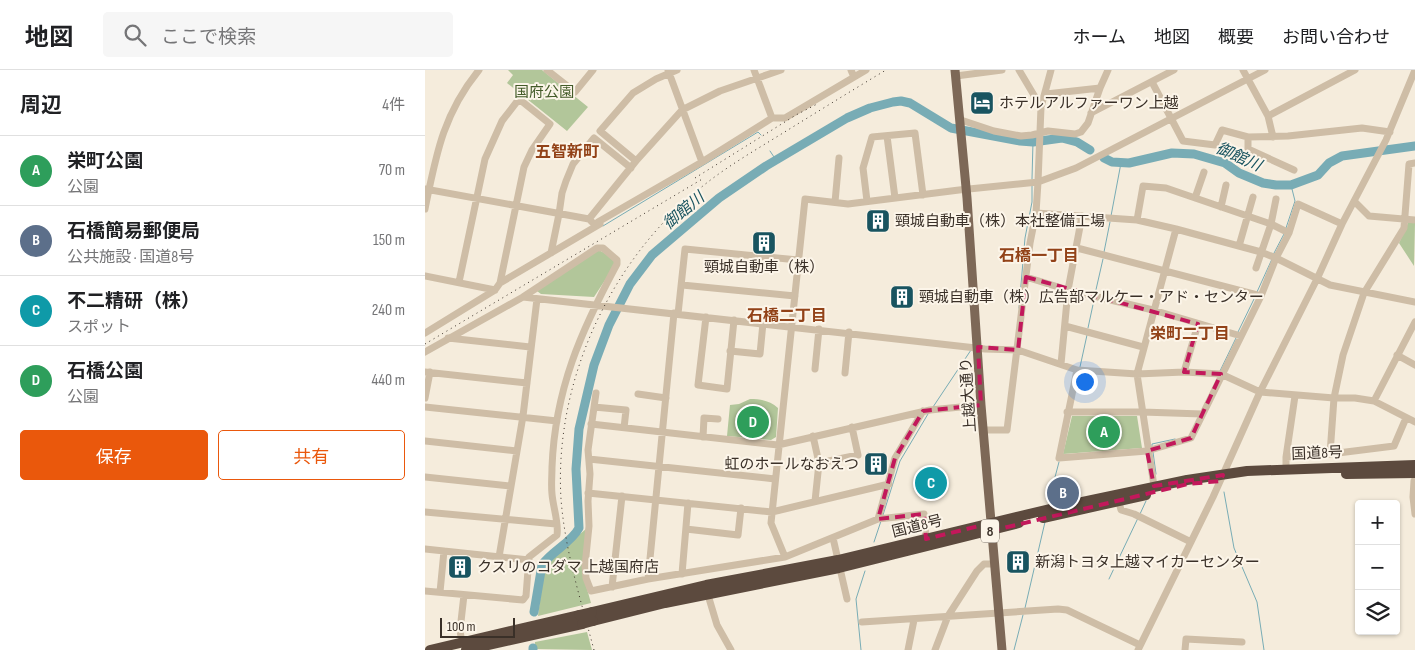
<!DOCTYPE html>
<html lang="ja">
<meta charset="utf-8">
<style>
:root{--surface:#fff;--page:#f6f6f6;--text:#202124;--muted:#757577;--line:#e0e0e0;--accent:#ea580c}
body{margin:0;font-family:"Sofia Sans Condensed","Noto Sans JP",sans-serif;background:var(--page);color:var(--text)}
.controls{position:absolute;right:15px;bottom:15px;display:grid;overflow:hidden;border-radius:5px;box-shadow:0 1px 4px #0004}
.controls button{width:45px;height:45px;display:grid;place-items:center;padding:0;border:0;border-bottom:1px solid var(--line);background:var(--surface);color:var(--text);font:25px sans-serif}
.scale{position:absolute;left:15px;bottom:12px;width:75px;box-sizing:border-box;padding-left:5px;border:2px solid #3a3028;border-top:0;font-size:14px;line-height:18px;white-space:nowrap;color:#3a3028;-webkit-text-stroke:4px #fcf5e9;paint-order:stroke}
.you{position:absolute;left:659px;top:311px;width:18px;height:18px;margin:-12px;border:4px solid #fff;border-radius:50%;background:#1a73e8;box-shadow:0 0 0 8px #1a73e833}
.badge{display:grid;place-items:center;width:32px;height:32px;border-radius:50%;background:var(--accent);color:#fff;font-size:16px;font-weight:700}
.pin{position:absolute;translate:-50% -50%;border:2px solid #fff;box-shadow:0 1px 5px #0006}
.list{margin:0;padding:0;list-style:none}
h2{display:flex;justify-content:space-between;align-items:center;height:65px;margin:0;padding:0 20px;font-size:21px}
h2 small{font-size:16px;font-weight:400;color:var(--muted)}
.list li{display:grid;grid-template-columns:32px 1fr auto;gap:15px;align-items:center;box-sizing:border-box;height:70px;padding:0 20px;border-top:1px solid var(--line)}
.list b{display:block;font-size:19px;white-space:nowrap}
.list p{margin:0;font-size:16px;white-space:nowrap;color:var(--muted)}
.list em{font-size:16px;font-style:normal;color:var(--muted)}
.actions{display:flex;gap:10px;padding:15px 20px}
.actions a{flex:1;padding:11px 0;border:1px solid var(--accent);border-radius:5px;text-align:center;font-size:18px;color:var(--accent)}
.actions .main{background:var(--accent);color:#fff}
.icon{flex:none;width:28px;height:28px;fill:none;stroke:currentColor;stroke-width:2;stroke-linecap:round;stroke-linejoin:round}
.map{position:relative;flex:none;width:990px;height:580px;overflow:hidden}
header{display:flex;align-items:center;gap:30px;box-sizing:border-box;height:70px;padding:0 25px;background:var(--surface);border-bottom:1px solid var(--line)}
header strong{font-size:24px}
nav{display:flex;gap:28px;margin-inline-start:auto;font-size:18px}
.search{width:350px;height:45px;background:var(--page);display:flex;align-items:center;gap:12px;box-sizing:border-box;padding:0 18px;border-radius:5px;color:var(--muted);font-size:19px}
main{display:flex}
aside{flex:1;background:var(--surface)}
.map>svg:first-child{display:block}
.green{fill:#b2c69a}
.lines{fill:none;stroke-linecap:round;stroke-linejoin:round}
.stream{stroke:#78acb5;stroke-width:1}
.river{stroke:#78acb5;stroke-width:9}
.minor{stroke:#cebda6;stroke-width:7}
.major{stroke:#7d6857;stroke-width:9}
.highway{stroke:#5c4a3e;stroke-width:10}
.rail{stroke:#3a3028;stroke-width:1;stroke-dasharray:1 4;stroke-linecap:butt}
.highway-bridge{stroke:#5c4a3e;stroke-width:10}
.marked{fill:none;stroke:#c2185b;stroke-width:4;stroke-dasharray:10 6;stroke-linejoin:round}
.labels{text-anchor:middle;stroke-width:4;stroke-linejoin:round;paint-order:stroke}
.shield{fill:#fcf5e9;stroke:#746b62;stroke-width:1}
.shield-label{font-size:14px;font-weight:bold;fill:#3a3028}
.park-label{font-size:15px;fill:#435b29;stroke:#fcf5e9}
.poi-label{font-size:15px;fill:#3a3028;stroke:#fcf5e9;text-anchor:start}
.street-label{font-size:15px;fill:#3a3028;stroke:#fcf5e9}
.neighbourhood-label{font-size:16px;font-weight:bold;fill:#924218;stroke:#fcf5e9}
.water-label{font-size:16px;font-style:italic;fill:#195460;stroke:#fcf5e9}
</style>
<header>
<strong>地図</strong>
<div class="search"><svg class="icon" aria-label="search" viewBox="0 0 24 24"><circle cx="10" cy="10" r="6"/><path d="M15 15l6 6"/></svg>ここで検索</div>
<nav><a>ホーム</a><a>地図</a><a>概要</a><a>お問い合わせ</a></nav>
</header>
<main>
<aside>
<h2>周辺<small>4件</small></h2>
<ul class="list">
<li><span class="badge" style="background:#2e9e5b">A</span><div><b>栄町公園</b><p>公園</p></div><em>70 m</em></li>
<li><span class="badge" style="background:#5c6f8a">B</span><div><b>石橋簡易郵便局</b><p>公共施設 · 国道8号</p></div><em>150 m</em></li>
<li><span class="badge" style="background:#0f9aa8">C</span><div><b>不二精研（株）</b><p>スポット</p></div><em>240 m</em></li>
<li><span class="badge" style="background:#2e9e5b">D</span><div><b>石橋公園</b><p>公園</p></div><em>440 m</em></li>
</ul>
<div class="actions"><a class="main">保存</a><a>共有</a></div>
</aside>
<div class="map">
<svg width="990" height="580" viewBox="0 0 990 580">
<rect width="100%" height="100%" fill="#f5ecdc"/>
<!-- green -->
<path class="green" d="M83 0H117L163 37 142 61 82 13 88 5Z
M983 153H990L989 196 974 173Z
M174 180 188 188 190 195 169 227 116 224 112 221Z
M325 329C336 329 345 331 353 338L351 367 346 370 302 366 305 335 314 334Z
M647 346H712L717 378 638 384Z
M161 459 157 501 166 533 113 546 119 497 126 488Z
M162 562 167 580 110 579V572Z"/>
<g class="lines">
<!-- stream -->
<path class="stream" d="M345 81 351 90
M607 109 608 72
M686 146 696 93
M178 156 333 62 336 65
M861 158 870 131 866 115
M679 182 685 152
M848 185 859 164
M832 222 847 189
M670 224 678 189
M594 238 600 168 607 132V115
M663 258 669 230
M813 262 830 227
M655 297 662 265
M795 301 811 268
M508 337 546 280
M727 376V374L750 369
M728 382 731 404
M799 422 809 478 832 532 839 580
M624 430 634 392
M715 444 721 431
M458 445 475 391 503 344
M449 472 456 451
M684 509 713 448
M600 538 620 452
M436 580 431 529 440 501
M589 580 598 545"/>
<!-- river -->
<path class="river" d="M679 88 687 92 704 93 747 83 769 84 800 93 814 103 838 113 851 115H866L893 105 904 93 917 86 990 76
M109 542 117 495C127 481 146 473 154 458L151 399 154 359 169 295 184 255 205 214 227 185 294 128 341 96 422 48 445 38 468 32 476 31 485 33 526 58 595 71 608 72 637 68 652 72 665 80
M108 578V580"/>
<!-- minor -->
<path class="minor" d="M122 0 150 22 168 0
M243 0 277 92
M329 0 347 48
M426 0 429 7
M818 0 843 46 848 67
M531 6 577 0
M727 12 758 71 790 75 797 60 823 67 863 66 937 58 965 62
M621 24 675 18
M616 37 626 0
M666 43 749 0
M843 46 930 0
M536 50 569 61 596 66 607 65 623 61 650 64 656 62 663 53 675 18 683 0
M462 66 470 128
M823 67V79L869 100
M211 91 175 61 208 23 231 9 252 0
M0 119 164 149 167 152
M770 128 779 102
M442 131 438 98 447 67 490 63 498 125
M410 132 414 88
M930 132 944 146 990 150
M796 137 801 115
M0 139C11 85 18 44 54 0
M611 143 712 150 751 159 836 182 851 188 905 215 990 232
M164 149 211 91 257 40 295 21 356 0
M712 150 718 116 741 118 846 154 864 163
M814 176 828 127
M652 178 836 226
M126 183 134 144 137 123 141 111 148 94 169 68 206 98
M831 198 846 154 851 129
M0 206 70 220
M601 207 643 220 728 240 816 266
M75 213 175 154 173 152 277 92 347 48H360L441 0
M257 215 370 226
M253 244 260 179 373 190
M281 247 273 315 302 319 309 250
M640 256 718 277
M0 263 70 220 75 213 99 97 107 80 125 54 94 29 77 51 60 89 34 212
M23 268 105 277
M305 281 335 284 338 253
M0 282 98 227 560 279 593 280 652 300 712 304 759 302 796 304 835 322 909 328H930L949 331 990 352
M972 285 990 295
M636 294 643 220 657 146
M390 299 394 259
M652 300 634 388 722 381 766 368 836 226 851 188 864 163 873 134 917 154
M0 302 102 313
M759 302 773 254
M420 303 424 262
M171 323 163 380 165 404 163 431 164 456 160 496 161 508 166 521 223 509 360 487 453 449 499 444 501 469
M213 324 241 328
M0 328 5 302
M949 331 990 252
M0 337 132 351
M169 337 201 340 199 358
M642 342H717L777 344
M166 354 353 375 505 340 556 335
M559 360H582L605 173 611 143 613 112 616 37 594 0
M388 366 394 393 390 431
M278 367 279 348 293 349
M0 371 92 381
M905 384 969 376 981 348
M861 387 870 326
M164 389 350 409
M394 393 433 385 427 357
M861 399V387L905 384 909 328 918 285 939 223 979 158 984 94 990 93
M0 407 86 416
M989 411 988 427 990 444
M729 416 712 304 751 159
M163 423 347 442 464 414
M694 432 696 440 709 444 766 472
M0 442 131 454
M453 449 470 388 498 341
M261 459 313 465 316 438
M408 468 422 529
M0 479 104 490
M74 487 98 346 112 229
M360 487 346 453 380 129 423 134 534 120 613 112 651 98 840 0
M257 504 263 433
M223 509 249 243
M187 517 197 426
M0 521 98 530 101 526 104 487 132 465C134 453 128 437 127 424 126 415 127 406 127 397 130 319 156 261 192 194V190L178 178H172L98 227
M15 522 19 481
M283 525 292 555 306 580
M437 552 633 539 642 540 715 575
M36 567 35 560 39 525
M483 580 489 550
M510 580 523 546 552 501 559 494H569
M713 580 788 427 835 322 892 209 917 154 961 70 990 0
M760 580 761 569 817 572"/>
<!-- major -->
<path class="major" d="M530 0 542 128 556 335 577 580"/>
<!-- highway -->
<path class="highway" d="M921 404 990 403
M618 448 721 425
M167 542 281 515 413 490 629 438 762 410 822 401 990 395
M168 551 240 533 414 498 594 453
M5 580 154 545
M41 580 157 554"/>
<!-- rail -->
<path class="rail" d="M270 108 371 45 394 33
M0 274 279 108
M169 580C156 531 140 481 136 429 129 313 184 193 273 120 299 98 329 81 358 63 392 42 426 21 461 0"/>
<!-- highway-bridge -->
<path class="highway-bridge" d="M154 545 167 542
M157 554 168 551"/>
</g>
<!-- marked area -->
<path class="marked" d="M601 207 773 254 759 302 796 304 766 368 722 381 729 416 798 405 795 411 763 414 566 461V453L501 469 499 444 453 449 470 388 498 341 556 335 553 277 593 280Z"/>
<!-- icons -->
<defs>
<symbol id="hotel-square" viewBox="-11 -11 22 22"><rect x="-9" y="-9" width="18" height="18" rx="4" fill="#195460" stroke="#fcf5e9"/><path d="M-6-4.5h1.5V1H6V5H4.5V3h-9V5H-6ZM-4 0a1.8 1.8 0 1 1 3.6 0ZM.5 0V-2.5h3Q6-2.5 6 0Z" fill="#fff"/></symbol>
<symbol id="building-square" viewBox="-11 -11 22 22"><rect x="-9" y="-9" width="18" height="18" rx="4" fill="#195460" stroke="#fcf5e9"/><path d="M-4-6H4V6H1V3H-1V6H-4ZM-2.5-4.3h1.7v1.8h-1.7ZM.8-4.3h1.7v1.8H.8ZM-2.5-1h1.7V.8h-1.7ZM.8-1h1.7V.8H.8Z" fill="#fff"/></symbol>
</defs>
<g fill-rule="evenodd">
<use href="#hotel-square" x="543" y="19" width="28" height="28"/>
<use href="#building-square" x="439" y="137" width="28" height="28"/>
<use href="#building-square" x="325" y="159" width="28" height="28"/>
<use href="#building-square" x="463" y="213" width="28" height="28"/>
<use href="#building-square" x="437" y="380" width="28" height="28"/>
<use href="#building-square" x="579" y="478" width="28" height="28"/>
<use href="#building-square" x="21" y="483" width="28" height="28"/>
</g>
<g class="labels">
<!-- shield labels -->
<rect class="shield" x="556" y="449.5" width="18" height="23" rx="4"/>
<g class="shield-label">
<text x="565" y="466">8</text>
</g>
<!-- park labels -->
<g class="park-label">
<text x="119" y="27">国府公園</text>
</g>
<!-- poi labels -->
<g class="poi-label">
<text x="574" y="38">ホテルアルファーワン上越</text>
<text x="470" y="156">頸城自動車（株）本社整備工場</text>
<text x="339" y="202" text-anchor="middle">頸城自動車（株）</text>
<text x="494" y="232">頸城自動車（株）広告部マルケー・アド・センター</text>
<text x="434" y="399" text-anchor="end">虹のホールなおえつ</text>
<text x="610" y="497">新潟トヨタ上越マイカーセンター</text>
<text x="52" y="502">クスリのコダマ 上越国府店</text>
</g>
<!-- street labels -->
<g class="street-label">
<text transform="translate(543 325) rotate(-94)" y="5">上越大通り</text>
<text transform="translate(892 383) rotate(-2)" y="5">国道8号</text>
<text transform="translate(492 456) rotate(-14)" y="5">国道8号</text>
</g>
<!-- neighbourhood labels -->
<g class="neighbourhood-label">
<text x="142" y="87">五智新町</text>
<text x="614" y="191">石橋一丁目</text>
<text x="362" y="251">石橋二丁目</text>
<text x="765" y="269">栄町二丁目</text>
</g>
<!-- water labels -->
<g class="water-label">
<text transform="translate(814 86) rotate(24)" y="6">御館川</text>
<text transform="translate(258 140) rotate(-40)" y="6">御館川</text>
</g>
</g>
</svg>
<div class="controls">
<button>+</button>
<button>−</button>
<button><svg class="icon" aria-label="layers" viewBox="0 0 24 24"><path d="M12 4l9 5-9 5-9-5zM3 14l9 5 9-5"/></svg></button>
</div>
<div class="scale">100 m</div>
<div class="you"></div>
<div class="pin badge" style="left:679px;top:362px;background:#2e9e5b">A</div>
<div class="pin badge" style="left:638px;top:423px;background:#5c6f8a">B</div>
<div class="pin badge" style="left:506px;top:413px;background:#0f9aa8">C</div>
<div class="pin badge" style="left:328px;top:352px;background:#2e9e5b">D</div>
</div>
</main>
